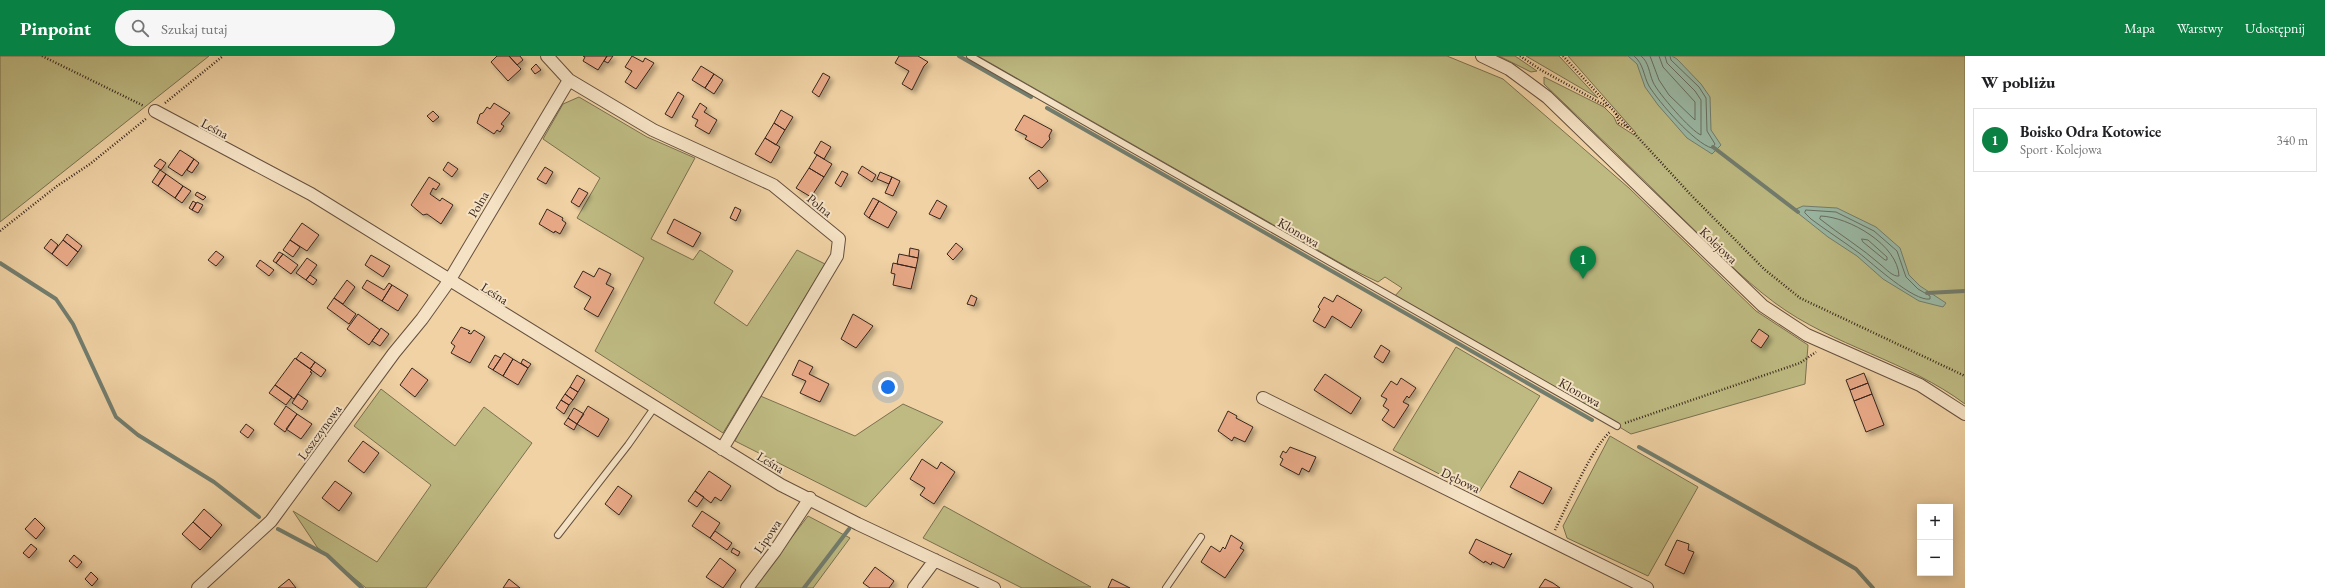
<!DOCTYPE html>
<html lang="pl">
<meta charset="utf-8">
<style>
:root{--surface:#fff;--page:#f6f6f6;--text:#202124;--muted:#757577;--line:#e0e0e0;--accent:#0b8043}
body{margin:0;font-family:"EB Garamond",serif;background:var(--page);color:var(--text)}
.controls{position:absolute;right:12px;bottom:12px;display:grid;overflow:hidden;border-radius:0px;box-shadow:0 2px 10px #0003}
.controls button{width:36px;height:36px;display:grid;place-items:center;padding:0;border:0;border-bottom:1px solid var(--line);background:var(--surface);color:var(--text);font:20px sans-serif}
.you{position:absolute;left:888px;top:331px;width:14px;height:14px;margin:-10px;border:3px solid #fff;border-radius:50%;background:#1a73e8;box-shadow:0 0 0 6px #1a73e833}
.badge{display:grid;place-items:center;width:26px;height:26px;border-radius:50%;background:var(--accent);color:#fff;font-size:13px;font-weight:700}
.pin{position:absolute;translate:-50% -33px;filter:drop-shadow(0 1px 2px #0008)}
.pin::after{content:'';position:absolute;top:21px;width:14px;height:12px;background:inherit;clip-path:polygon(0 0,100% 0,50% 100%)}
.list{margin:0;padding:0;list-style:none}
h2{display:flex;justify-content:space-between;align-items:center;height:52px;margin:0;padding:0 16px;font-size:17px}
h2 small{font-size:13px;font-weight:400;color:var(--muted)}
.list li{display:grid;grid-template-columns:26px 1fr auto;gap:12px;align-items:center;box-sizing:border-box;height:64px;margin:0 8px 8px;padding:0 8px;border:1px solid var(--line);border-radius:0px}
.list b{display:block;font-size:15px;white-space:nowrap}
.list p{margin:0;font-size:13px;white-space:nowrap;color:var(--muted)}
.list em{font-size:13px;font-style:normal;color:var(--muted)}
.icon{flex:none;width:22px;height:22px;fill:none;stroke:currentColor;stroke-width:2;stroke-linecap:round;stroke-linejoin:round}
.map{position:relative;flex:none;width:1965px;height:532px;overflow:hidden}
header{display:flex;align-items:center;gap:24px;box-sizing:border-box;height:56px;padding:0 20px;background:var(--accent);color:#fff}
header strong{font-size:19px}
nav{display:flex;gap:22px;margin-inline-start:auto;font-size:14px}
.search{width:280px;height:36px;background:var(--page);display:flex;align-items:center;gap:10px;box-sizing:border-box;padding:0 14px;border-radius:22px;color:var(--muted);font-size:15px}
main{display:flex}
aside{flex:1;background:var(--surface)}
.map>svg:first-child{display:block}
.green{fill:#beba82;stroke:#7a7050}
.water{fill:#9ab8a4;stroke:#727d6e}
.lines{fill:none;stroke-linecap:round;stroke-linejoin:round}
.shore{stroke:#686e60;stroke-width:1}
.stream{stroke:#727d6e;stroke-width:4}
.building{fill:#e7a886;stroke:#37251d;filter:url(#shadow)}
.service-casing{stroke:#65503f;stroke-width:8}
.minor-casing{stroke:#65503f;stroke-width:14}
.path{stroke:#37251d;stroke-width:2.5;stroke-dasharray:1 2;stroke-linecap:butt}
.service{stroke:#f5e2c4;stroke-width:6}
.minor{stroke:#f5e2c4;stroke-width:12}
.labels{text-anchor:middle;stroke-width:4;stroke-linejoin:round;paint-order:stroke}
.street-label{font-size:13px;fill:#37251d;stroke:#f5e2c4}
</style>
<header>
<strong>Pinpoint</strong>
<div class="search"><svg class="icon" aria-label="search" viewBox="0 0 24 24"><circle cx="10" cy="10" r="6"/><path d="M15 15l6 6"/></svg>Szukaj tutaj</div>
<nav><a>Mapa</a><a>Warstwy</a><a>Udostępnij</a></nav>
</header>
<main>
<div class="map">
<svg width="1965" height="532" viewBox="0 0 1965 532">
<defs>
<filter id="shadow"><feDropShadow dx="3.5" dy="3.5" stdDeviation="2" flood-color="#0004"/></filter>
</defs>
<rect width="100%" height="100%" fill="#f0d2a4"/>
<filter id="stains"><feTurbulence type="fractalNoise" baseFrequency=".005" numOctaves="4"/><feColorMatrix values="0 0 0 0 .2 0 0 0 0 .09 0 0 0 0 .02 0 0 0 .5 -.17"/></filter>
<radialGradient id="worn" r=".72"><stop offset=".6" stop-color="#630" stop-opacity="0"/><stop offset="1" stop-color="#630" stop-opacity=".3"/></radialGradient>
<!-- green -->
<path class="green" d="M0 0H209L0 166Z
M978 0H1447L1503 23 1629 132 1756 255 1808 289 1805 328 1631 378 1525 314 1394 241 1402 232 1385 221 1378 226 1349 212Z
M1499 0H1515L1537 15 1531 16Z
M1526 0H1559L1598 42Z
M1568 0H1965V348C1908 305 1833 290 1775 247 1740 221 1709 188 1677 157 1633 113 1589 71 1544 28V21L1604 51 1614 61 1617 68 1634 79 1636 77Z
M579 41 647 81 695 102 651 183 693 204 700 194 733 215 714 247 747 270 797 194 825 208 723 377 595 295 644 202 577 162 600 122 543 83 563 48Z
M1456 291 1540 340 1478 438 1393 394Z
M381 333 455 390 484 351 532 387 426 532H366L317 491 293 455 377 506 431 429 354 370Z
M758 339 855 380 903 348 943 366 866 451 735 385Z
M1610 380 1698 431 1648 520 1567 482 1563 470Z
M944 450 1091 531 1022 532 923 482Z
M808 460 850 482 813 532H753Z"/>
<!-- water -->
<path class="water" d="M1628 0H1672L1677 3 1701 28 1710 41 1711 74 1721 89 1712 98 1687 82 1658 49 1645 31 1637 8Z
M1803 150 1837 152 1876 171 1900 192 1909 219 1920 230 1946 247 1943 251 1919 245 1883 223 1857 200 1828 181 1794 154Z"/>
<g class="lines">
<!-- shore -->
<path class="shore" d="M1634 0C1644 8 1643 19 1649 30 1658 45 1695 88 1712 92L1715 88 1707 75 1706 42 1699 31 1671 4 1670 0
M1641 0C1649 6 1649 17 1653 26 1657 36 1692 76 1701 79V44L1695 35 1667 7 1665 0
M1650 0 1659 24 1669 39 1695 64V46L1663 11 1659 0
M1806 154 1836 156 1874 175 1897 195 1906 221 1918 233 1930 240V243C1914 246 1872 207 1859 197 1843 185 1827 175 1811 163L1805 157Z
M1821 160C1849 161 1898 189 1899 220 1893 221 1886 213 1881 209 1862 192 1840 179 1820 163Z
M1862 183 1868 184 1887 201V204H1885L1863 186Z"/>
<!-- stream -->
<path class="stream" d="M959 0 1031 41
M1047 52 1592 364
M1713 91 1798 156
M0 207 56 243 73 268 116 361 138 379 214 426 259 461
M1927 237 1965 235
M1639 391 1844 506 1856 513 1873 532
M278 473 327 499 362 532
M804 532 849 473"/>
</g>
<!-- building -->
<path class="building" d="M497 0H509L521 13 508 25 491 6Z
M509 0H520L523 4 517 9Z
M583 0H607L598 14 583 5 585 1Z
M607 0H613L608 7 604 5Z
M632 0 643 6 645 2 654 7 636 33 625 26 632 15 625 11Z
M899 0H918L928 6 924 10 912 34 902 28 909 15 895 7Z
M536 8 541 14 535 18 531 13Z
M701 10 714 18 705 32 692 24Z
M823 17 830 21 819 41 812 36Z
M714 18 723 24 714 38 705 32Z
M678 36 684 40 672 62 665 58Z
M494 47 510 57 501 68 504 70 500 76 497 74 494 78 477 67 480 58 483 57 487 51 490 53Z
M700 47 707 52 704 56 717 64 709 78 695 70 698 64 692 61Z
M781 54 793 61 785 74 774 67Z
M433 55 439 61 433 66 427 60Z
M1024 59 1052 74 1049 80 1050 83 1042 92 1025 83 1027 80 1015 74Z
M774 67 785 74 776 89 765 82Z
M765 82 780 91 771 107 755 98Z
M821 85 831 91 824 103 814 97Z
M180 94 194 103 182 120 168 111Z
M817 99 832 108 824 121 809 112Z
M160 103 166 107 161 114 154 110Z
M194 103 199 107 192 117 187 114Z
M448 106 458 113 452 121 443 114Z
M862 110 876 119 872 126 858 117Z
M545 111 553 116 546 128 537 123Z
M809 112 824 121 811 141 796 132Z
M160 114 166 118 158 130 152 126Z
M1039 114 1048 125 1038 133 1029 122Z
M842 115 848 118 841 131 835 127Z
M880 116 892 121 889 128 877 123Z
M166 118 183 130 175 142 158 130Z
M429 121 440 128 436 134 433 132 430 138 440 145 442 142 453 149 441 168 427 158 423 159 411 149Z
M892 121 900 125 893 140 885 137Z
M183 130 191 135 182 147 175 142Z
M579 132 588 137 579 151 571 146Z
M197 136 206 141 203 144 195 139Z
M873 142 879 145 869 162 864 158Z
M937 144 947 150 940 163 929 158Z
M193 145 196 147 192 154 189 152Z
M879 145 897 156 888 172 869 162Z
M197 146 203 149 198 157 192 154Z
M735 151 741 154 736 165 730 162Z
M547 153 563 162 562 164 566 167 560 178 555 175 554 177 539 168Z
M674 163 701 177 693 191 667 177Z
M302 167 319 179 307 195 290 184Z
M67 178 82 190 78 196 63 184Z
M51 183 58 189 52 198 44 192Z
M63 184 78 196 67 210 52 198Z
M290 184 300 191 293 201 283 194Z
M956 187 963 193 953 204 947 198Z
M910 192 919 194 918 202 909 200Z
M216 195 224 201 216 210 208 204Z
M279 196 283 198 276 207 273 205Z
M283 198 298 209 291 218 276 207Z
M899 198 918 202 916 212 897 208Z
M371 199 390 210 383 221 365 209Z
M307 202 317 209 306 224 296 217Z
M260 204 274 214 269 220 256 210Z
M893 207 916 212 911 233 893 229 895 218 891 217Z
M599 212 611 218 606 228 614 232 598 261 584 253 591 241 574 231 583 215 594 221Z
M310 219 317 224 313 229 306 224Z
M347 224 355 231 343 248 334 242Z
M367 224 384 234 389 227 392 229 382 245 362 232Z
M392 229 408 239 398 255 382 245Z
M971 239 977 242 974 250 967 248Z
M1337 239 1362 254 1351 272 1332 260 1325 272 1313 265 1320 253 1318 251 1324 241 1333 246Z
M334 242 356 258 349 268 327 252Z
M358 258 380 274 369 289 347 273Z
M853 258 873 270 856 292 841 283Z
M461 271 470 275 468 277 471 278 474 274 485 281 470 307 451 297 455 290 451 287Z
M381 272 389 278 380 290 372 285Z
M1759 273 1769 280 1761 292 1751 285Z
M1381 289 1390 295 1383 307 1374 301Z
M301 296 315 306 310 313 296 303Z
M504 297 513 303 503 320 493 314Z
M495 299 501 302 493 314 488 311Z
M295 302 312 314 310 316 312 317 294 343 275 329Z
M513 303 528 312 518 329 503 320Z
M523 303 531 308 528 312 521 307Z
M799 304 813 311 809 318 829 328 820 346 800 337 806 325 792 319Z
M315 306 326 314 321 321 310 313Z
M412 312 428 324 415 341 400 329Z
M1864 317 1868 327 1850 334 1846 324Z
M1325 318 1361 342 1351 358 1314 334Z
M577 319 585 324 578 336 570 331Z
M1401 322 1416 332 1409 342 1407 340 1403 346 1409 349 1394 372 1382 364 1389 354 1383 350 1387 343 1381 340 1391 325 1397 329Z
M1868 327 1872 338 1854 345 1850 334Z
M275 329 292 341 286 349 269 337Z
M570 331 578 336 573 344 565 338Z
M298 338 308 345 302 354 292 347Z
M565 338 573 344 569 349 561 344Z
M1872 338 1884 369 1866 376 1854 345Z
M561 344 569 349 564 358 556 352Z
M286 350 297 358 285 376 274 368Z
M588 350 609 363 598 381 577 368Z
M574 352 584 358 577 368 568 362Z
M1228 355 1237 360 1236 362 1253 371 1245 386 1234 381 1232 385 1218 375Z
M297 358 312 368 301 383 286 373Z
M568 362 577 368 574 374 564 368Z
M246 368 254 374 248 382 240 376Z
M363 385 379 397 364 417 348 405Z
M1290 391 1316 401 1309 416 1302 412 1299 419 1280 409 1283 403 1280 401 1283 395 1286 397Z
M922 403 937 413 941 406 955 416 934 448 920 439 925 432 910 423Z
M709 415 731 430 721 445 715 441 711 447 695 435Z
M1519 415 1552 432 1543 448 1510 431Z
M335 425 352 437 339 455 322 442Z
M618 430 632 440 619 459 605 448Z
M695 435 704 441 697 451 688 445Z
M204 453 222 469 211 482 193 466Z
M702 455 720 467 710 482 692 470Z
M35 462 45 472 36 483 25 473Z
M193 466 211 482 200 494 182 478Z
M715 475 732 487 727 494 710 482Z
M1231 479 1243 487 1240 492 1244 494 1225 522 1201 506 1211 490 1220 496 1223 491 1225 493Z
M1476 483 1510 499 1512 497 1504 512 1492 506 1491 509 1485 505 1484 507 1469 497Z
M1677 484 1689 488 1688 494 1694 496 1684 518 1665 509Z
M31 488 37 493 29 502 23 497Z
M733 492 740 496 738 500 731 496Z
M74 499 82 506 77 512 69 505Z
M720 502 736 514 723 532 706 521Z
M875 511 894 525 889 532H870L863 527Z
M91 516 98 523 92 530 85 523Z
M289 523 296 532H278Z
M509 523 520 532H503Z
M1112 523 1130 532H1108Z
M1545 523 1553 527 1560 532H1539Z"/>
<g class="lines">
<defs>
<path id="service" d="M970 0 1617 370
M558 479 628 389 654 352
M1166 532 1201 481"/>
<path id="minor" d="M1482 0 1509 13 1547 41 1763 250 1807 279 1920 329 1965 358
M569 24 653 74 773 129 839 183 837 200 722 393
M155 55 311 138 781 429 858 468 994 532
M1263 342 1647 532
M198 532 271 465 394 297 422 263 449 225 569 24 547 0
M747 532 775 495 810 442
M914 532 935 504"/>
</defs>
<!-- service casing -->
<use href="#service" class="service-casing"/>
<!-- minor casing -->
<use href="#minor" class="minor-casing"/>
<!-- path -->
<path class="path" d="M42 0 144 50
M1520 0 1541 14 1608 51
M1563 0 1691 139 1764 213 1800 242 1965 320
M165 47 223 0
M1616 58 1619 67 1629 72
M0 175 57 130 90 108 147 62
M1625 367 1800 307 1816 296
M1555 474C1567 450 1592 391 1610 376"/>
<!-- service -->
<use href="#service" class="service"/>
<!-- minor -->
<use href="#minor" class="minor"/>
</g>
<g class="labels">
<!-- street labels -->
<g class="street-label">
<text transform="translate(215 72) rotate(28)" y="5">Leśna</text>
<text transform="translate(478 148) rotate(-60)" y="5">Polna</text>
<text transform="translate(820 149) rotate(39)" y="5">Polna</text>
<text transform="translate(1299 176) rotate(30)" y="5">Klonowa</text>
<text transform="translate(1719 189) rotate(44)" y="5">Kolejowa</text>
<text transform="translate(495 237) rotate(32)" y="5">Leśna</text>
<text transform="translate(1580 336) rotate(29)" y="5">Klonowa</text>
<text transform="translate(319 376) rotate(-54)" y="5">Leszczynowa</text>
<text transform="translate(771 406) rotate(31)" y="5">Leśna</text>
<text transform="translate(1461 424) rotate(26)" y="5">Dębowa</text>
<text transform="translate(767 480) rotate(-56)" y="5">Lipowa</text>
</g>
</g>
<rect width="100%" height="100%" filter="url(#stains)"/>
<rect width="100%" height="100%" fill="url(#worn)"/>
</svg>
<div class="controls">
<button>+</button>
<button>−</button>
</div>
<div class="you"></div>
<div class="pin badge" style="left:1583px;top:223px">1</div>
</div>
<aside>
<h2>W pobliżu<small></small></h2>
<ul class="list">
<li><span class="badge">1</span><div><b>Boisko Odra Kotowice</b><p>Sport · Kolejowa</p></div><em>340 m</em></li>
</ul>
</aside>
</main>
